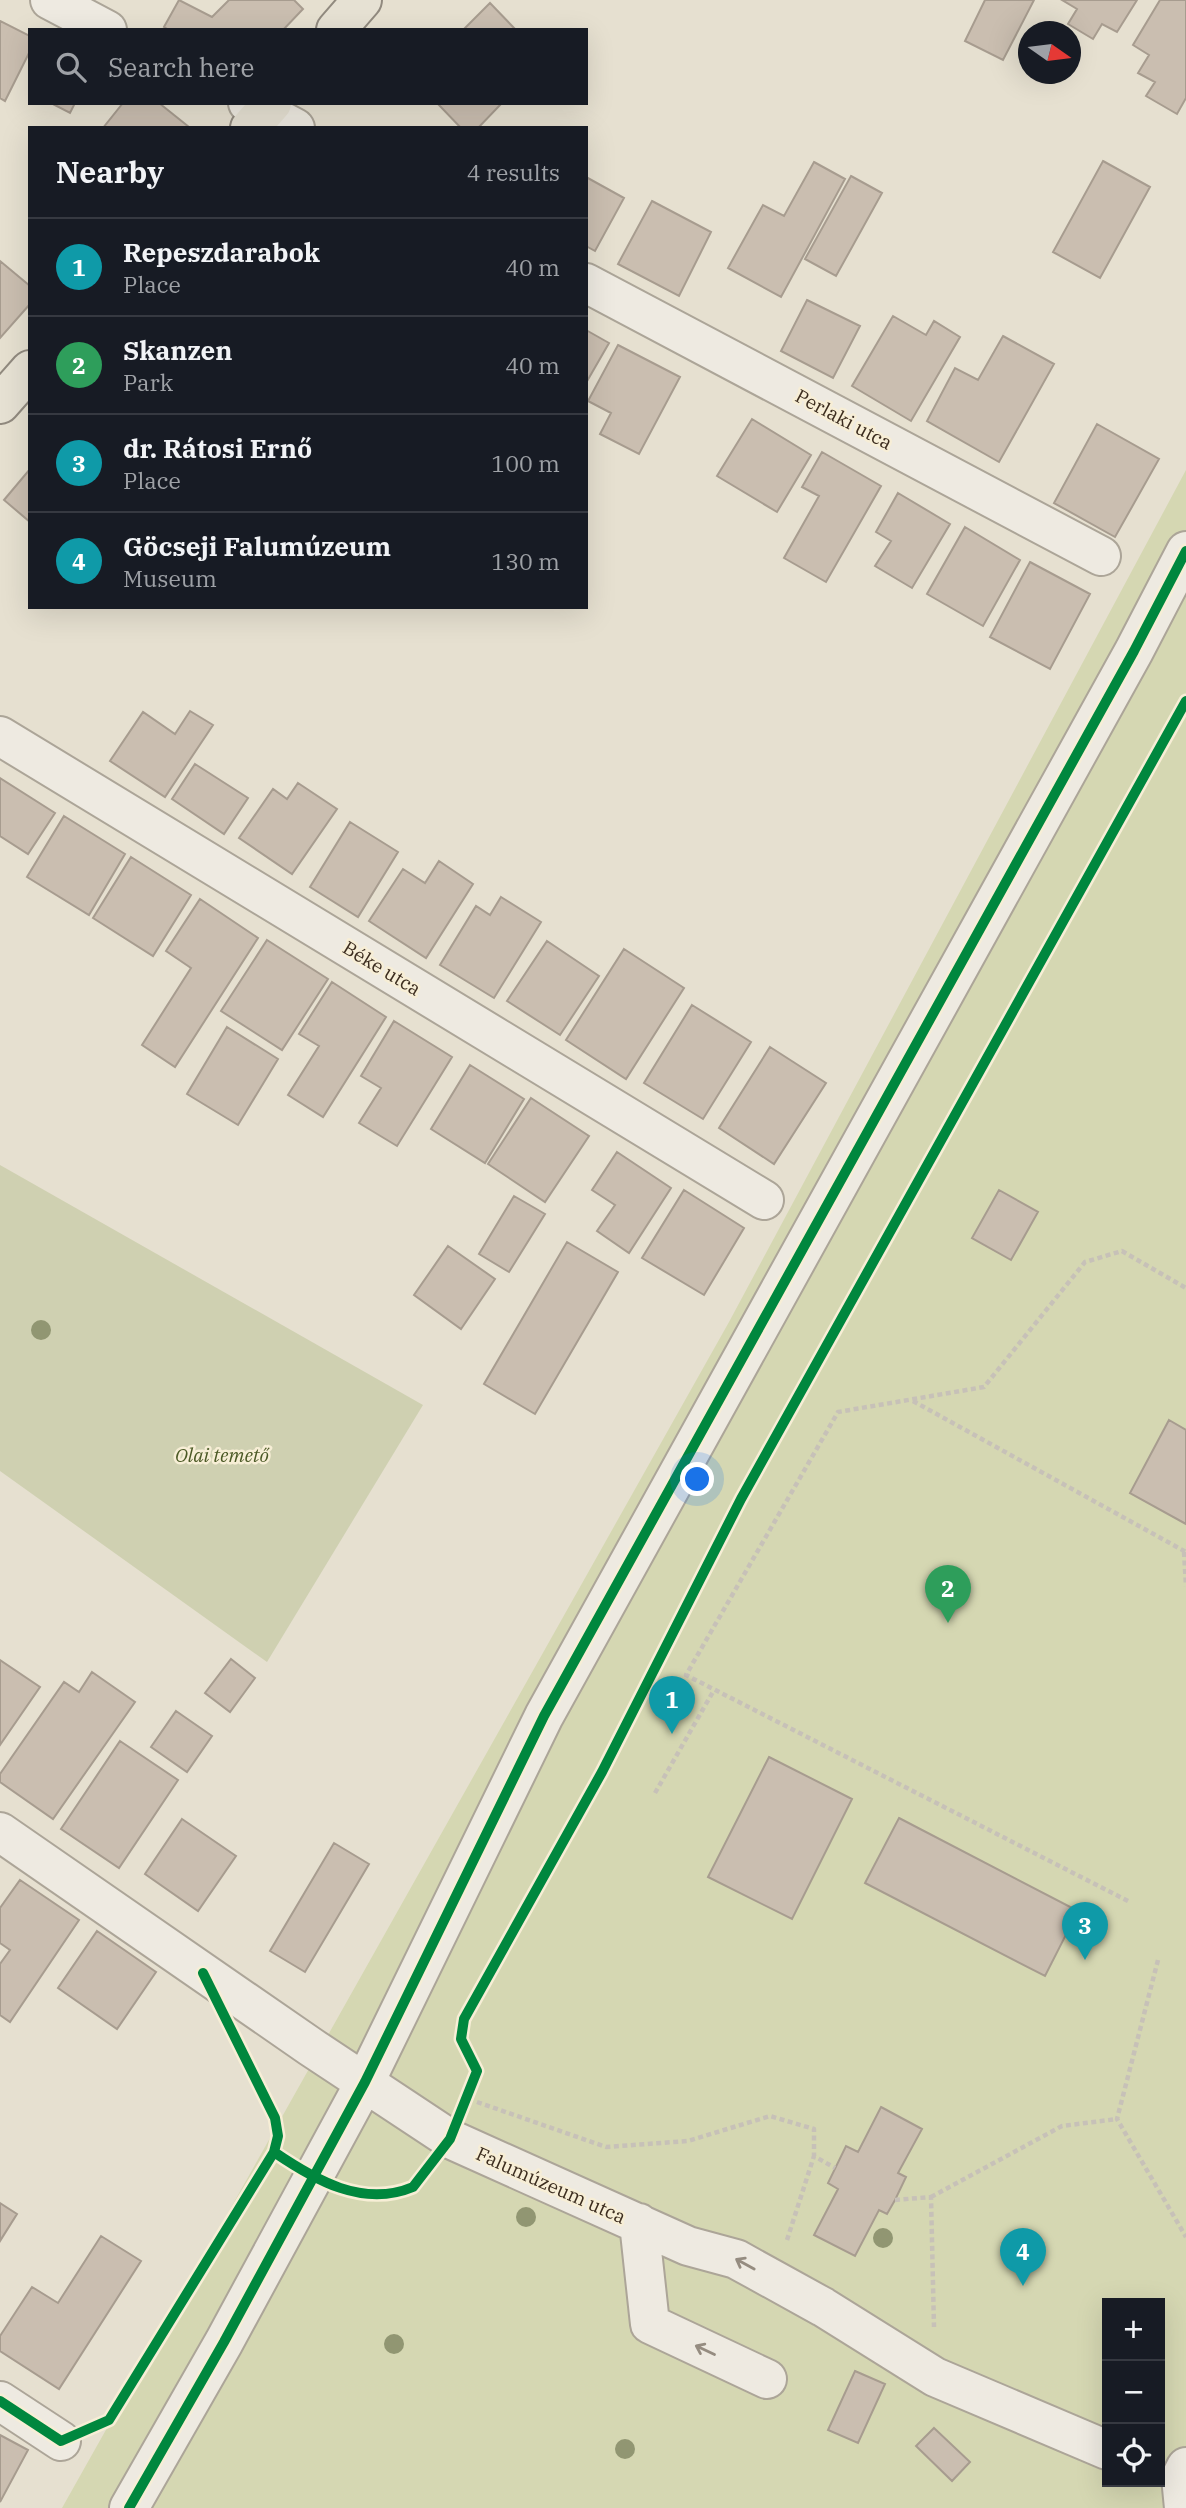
<!DOCTYPE html>
<meta charset="utf-8">
<style>
:root{--surface:#171b24;--page:#20242c;--text:#f1f3f6;--muted:#9ea1a6;--line:#363941;--accent:#786c5d}
body{margin:0;font-family:"IBM Plex Serif",serif;background:var(--page);color:var(--text)}
.controls{position:absolute;right:21px;bottom:21px;display:grid;overflow:hidden;border-radius:0px;box-shadow:0 7px 28px #0002}
.controls button{width:63px;height:63px;display:grid;place-items:center;padding:0;border:0;border-bottom:2px solid var(--line);background:var(--surface);color:var(--text);font:35px sans-serif}
.compass{position:absolute;left:1018px;top:21px;width:63px;height:63px;border-radius:50%;background:var(--surface);box-shadow:0 7px 28px #0002;rotate:104deg}
.you{position:absolute;left:698px;top:1480px;width:24px;height:24px;margin:-18px;border:5px solid #fff;border-radius:50%;background:#1a73e8;box-shadow:0 0 0 10px #1a73e833}
.badge{display:grid;place-items:center;width:46px;height:46px;border-radius:50%;background:var(--accent);color:#fff;font-size:23px;font-weight:700}
.pin{position:absolute;translate:-50% -58px;filter:drop-shadow(0 2px 4px #0008)}
.pin::after{content:'';position:absolute;top:37px;width:24px;height:21px;background:inherit;clip-path:polygon(0 0,100% 0,50% 100%)}
.list{margin:0;padding:0;list-style:none}
h2{display:flex;justify-content:space-between;align-items:center;height:91px;margin:0;padding:0 28px;font-size:30px}
h2 small{font-size:23px;font-weight:400;color:var(--muted)}
.list li{display:grid;grid-template-columns:46px 1fr auto;gap:21px;align-items:center;box-sizing:border-box;height:98px;padding:0 28px;border-top:2px solid var(--line)}
.list b{display:block;font-size:26px;white-space:nowrap}
.list p{margin:0;font-size:23px;white-space:nowrap;color:var(--muted)}
.list em{font-size:23px;font-style:normal;color:var(--muted)}
.icon{flex:none;width:38px;height:38px;fill:none;stroke:currentColor;stroke-width:2;stroke-linecap:round;stroke-linejoin:round}
.map{position:relative;flex:none;width:1186px;height:2508px;overflow:hidden}
.search{position:absolute;background:var(--surface);box-shadow:0 7px 28px #0002;left:28px;top:28px;width:560px;height:77px;display:flex;align-items:center;gap:18px;box-sizing:border-box;padding:0 24px;border-radius:0px;color:var(--muted);font-size:26px}
.panel{position:absolute;background:var(--surface);box-shadow:0 7px 28px #0002;left:28px;top:126px;width:560px;height:483px;border-radius:0px}
.map>svg:first-child{display:block}
.green{fill:#d5d7b2;fill-rule:evenodd}
.cemetery{fill:#cfd0b1}
.building{fill:#cabeb0;stroke:#a79c8f;stroke-width:2}
.lines{fill:none;stroke-linecap:round;stroke-linejoin:round}
.minor-casing{stroke:#aca598;stroke-width:42}
.major-casing{stroke:#918a7f;stroke-width:42}
.path{stroke:#c7c1b8;stroke-width:4.5;stroke-dasharray:5 3.5;stroke-linecap:butt}
.minor{stroke:#eeeae1;stroke-width:38}
.major{stroke:#e6e1d3;stroke-width:38}
.cycleway-casing{stroke:#f7eed6;stroke-width:15}
.cycleway{stroke:#00873e;stroke-width:10}
.tree{fill:#919672}
.oneway{stroke:#958c80}
.labels{text-anchor:middle;stroke-width:5;stroke-linejoin:round;paint-order:stroke}
.street-label{font-size:19px;fill:#3c2d1f;stroke:#f7eed6}
.park-label{font-size:19px;font-style:italic;fill:#4b5925;stroke:#f7eed6}
</style>
<div class="map">
<svg width="1186" height="2508" viewBox="0 0 1186 2508">
<rect width="100%" height="100%" fill="#e6e0d0"/>
<!-- green -->
<path class="green" d="M1186 470V2508H62L729 1322ZM1107 2303H1160V2482H1107Z"/>
<!-- cemetery -->
<path class="cemetery" d="M0 1165 423 1405 267 1662 0 1471Z"/>
<!-- building -->
<path class="building" d="M179 0 212 17 229 0H294L303 9 283 30H169L164 27Z
M985 0H1034L1003 60 965 41Z
M1062 0H1137L1117 32 1102 24 1093 39 1068 24 1077 9Z
M1160 0H1186V98L1177 114 1146 96 1155 82 1138 73 1149 55 1133 45Z
M490 3 516 30H463Z
M0 21 30 36V51L5 101 0 98Z
M51 103H75L70 113Z
M123 103H159L189 127 103 128Z
M437 103H502L478 128H461Z
M1103 161 1150 187 1100 278 1053 252Z
M814 162 845 179 781 297 728 268 763 205 784 216Z
M851 176 882 193 836 276 805 259Z
M586 177 624 198 595 251 586 246Z
M652 201 711 232 679 296 618 264Z
M0 261 30 286V304L0 338Z
M807 300 860 326 833 378 781 351Z
M893 316 926 335 934 321 960 337 911 421 852 386Z
M586 330 609 343 586 383Z
M1003 336 1054 364 999 462 927 421 955 368 978 380Z
M618 345 680 377 639 454 600 434 611 413 588 401Z
M752 419 811 455 777 512 717 476Z
M1097 424 1159 459 1115 537 1054 503Z
M822 452 881 486 826 582 784 558 819 496 802 487Z
M30 469V522L4 500Z
M898 493 950 524 912 588 875 566 891 541 876 532Z
M965 527 1020 560 983 626 927 594Z
M1030 562 1090 594 1050 669 990 637Z
M190 711 213 725 165 797 110 761 143 712 175 734Z
M195 764 248 798 224 834 172 799Z
M0 778 55 813 28 854 0 836Z
M298 783 337 809 292 874 239 838 273 789 287 799Z
M64 816 125 854 89 915 27 877Z
M350 822 398 852 358 917 310 887Z
M131 857 191 895 153 956 93 918Z
M439 861 473 884 426 958 369 921 403 869 425 883Z
M501 897 541 922 494 998 440 965 476 906 490 915Z
M200 899 258 938 175 1067 142 1045 191 968 166 951Z
M267 940 328 979 282 1050 221 1011Z
M547 941 599 976 560 1035 507 1001Z
M624 949 684 988 626 1079 566 1040Z
M332 982 386 1017 323 1117 288 1095 319 1046 299 1034Z
M692 1005 751 1042 703 1119 644 1083Z
M394 1021 452 1057 397 1146 359 1123 381 1088 361 1076Z
M227 1027 278 1059 238 1125 187 1094Z
M770 1047 826 1083 774 1164 719 1128Z
M470 1065 524 1099 485 1163 431 1129Z
M531 1098 589 1136 545 1202 488 1164Z
M617 1152 671 1188 629 1253 597 1231 615 1205 592 1190Z
M684 1190 744 1228 704 1295 642 1258Z
M999 1190 1038 1212 1011 1260 972 1238Z
M514 1196 545 1214 509 1272 479 1254Z
M567 1242 618 1272 535 1414 484 1384Z
M448 1246 495 1279 461 1329 414 1295Z
M1169 1420 1186 1430V1524L1130 1493Z
M231 1659 255 1678 230 1712 205 1693Z
M0 1660 40 1687 0 1745Z
M92 1672 135 1702 53 1819 0 1782V1774L64 1682 79 1692Z
M176 1711 212 1736 187 1772 151 1747Z
M120 1741 178 1780 119 1868 61 1829Z
M769 1757 852 1799 792 1919 708 1877Z
M899 1818 1078 1911 1045 1976 865 1883Z
M182 1819 236 1856 198 1911 145 1874Z
M334 1843 369 1864 305 1972 270 1951Z
M20 1880 79 1920 10 2022 0 2015V1964L10 1950 0 1943V1908Z
M97 1931 156 1972 117 2029 58 1988Z
M881 2107 922 2129 898 2173 906 2177 895 2200 887 2214 879 2210 855 2256 814 2235 838 2189 828 2183 846 2146 858 2152Z
M0 2203 17 2214 0 2241Z
M101 2236 141 2261 59 2389 0 2351V2336L32 2287 58 2303Z
M855 2371 885 2384 858 2443 828 2430Z
M934 2428 970 2462 952 2481 916 2446Z
M0 2435 28 2450 0 2502Z"/>
<g class="lines">
<defs>
<path id="minor" d="M50 0 107 30
M248 103 295 128
M586 283 1101 556
M0 736 764 1200
M0 1832 311 2047 450 2139 688 2246 736 2259 823 2307 935 2377 1107 2450
M639 2223 650 2324 767 2379
M0 2401 61 2441
M129 2508 224 2342 365 2082 544 1716 1134 651 1186 551
M1184 2508 1181 2477 1186 2467"/>
<path id="major" d="M336 30 362 0
M250 128 272 103
M0 404 30 370"/>
</defs>
<!-- minor casing -->
<use href="#minor" class="minor-casing"/>
<!-- major casing -->
<use href="#major" class="major-casing"/>
<!-- path -->
<path class="path" d="M913 1401 1186 1552
M1184 1552 1186 1586
M655 1793 714 1690
M1128 1901 686 1675 838 1412 984 1387 1085 1262 1122 1251 1186 1288
M1158 1960 1117 2119 1186 2237
M477 2102 606 2147 688 2141 770 2116 814 2129V2156
M931 2197 1062 2126 1117 2119
M895 2200 931 2197 934 2327
M787 2240 814 2156 835 2168"/>
<!-- minor -->
<use href="#minor" class="minor"/>
<!-- major -->
<use href="#major" class="major"/>
<defs>
<path id="cycleway" d="M274 2152C315 2180 363 2208 413 2187L450 2139 477 2071 461 2039 464 2019 602 1772 741 1499 1186 701
M0 2401 61 2441 109 2420 274 2152 278 2136 275 2118 203 1973
M129 2508 224 2342 365 2082 544 1716 1134 651 1186 551"/>
</defs>
<!-- cycleway casing -->
<use href="#cycleway" class="cycleway-casing"/>
<!-- cycleway -->
<use href="#cycleway" class="cycleway"/>
</g>
<!-- trees -->
<g class="tree">
<circle cx="41" cy="1330" r="10"/>
<circle cx="526" cy="2217" r="10"/>
<circle cx="883" cy="2238" r="10"/>
<circle cx="394" cy="2344" r="10"/>
<circle cx="625" cy="2449" r="10"/>
</g>
<!-- one-way arrows -->
<defs><path id="oneway-shaft" d="M-6 0H5M1.5-3L5.5 0L1.5 3" fill="none" stroke-width="1.6" stroke-linecap="round" stroke-linejoin="round" transform="scale(1.75)"/></defs>
<g class="oneway">
<use href="#oneway-shaft" transform="translate(745 2264) rotate(-151)"/>
<use href="#oneway-shaft" transform="translate(705 2350) rotate(-155)"/>
</g>
<g class="labels">
<!-- street labels -->
<g class="street-label">
<text transform="translate(844 419) rotate(28)" y="7">Perlaki utca</text>
<text transform="translate(382 968) rotate(31)" y="7">Béke utca</text>
<text transform="translate(551 2185) rotate(24)" y="7">Falumúzeum utca</text>
</g>
<!-- park labels -->
<g class="park-label">
<text x="222" y="1462">Olai temető</text>
</g>
</g>
</svg>
<div class="controls">
<button>+</button>
<button>−</button>
<button><svg class="icon" aria-label="locate" viewBox="0 0 24 24"><circle cx="12" cy="12" r="6"/><path d="M12 2v4M12 18v4M2 12h4M18 12h4"/></svg></button>
</div>
<svg class="compass" viewBox="-18 -18 36 36"><path d="M0-13l5 13h-10z" fill="#e53935"/><path d="M0 13l5-13h-10z" fill="#9ea1a6"/></svg>
<div class="you"></div>
<div class="pin badge" style="left:672px;top:1734px;background:#0f9aa8">1</div>
<div class="pin badge" style="left:948px;top:1623px;background:#2e9e5b">2</div>
<div class="pin badge" style="left:1085px;top:1960px;background:#0f9aa8">3</div>
<div class="pin badge" style="left:1023px;top:2286px;background:#0f9aa8">4</div>
<div class="search"><svg class="icon" aria-label="search" viewBox="0 0 24 24"><circle cx="10" cy="10" r="6"/><path d="M15 15l6 6"/></svg>Search here</div>
<section class="panel">
<h2>Nearby<small>4 results</small></h2>
<ul class="list">
<li><span class="badge" style="background:#0f9aa8">1</span><div><b>Repeszdarabok</b><p>Place</p></div><em>40 m</em></li>
<li><span class="badge" style="background:#2e9e5b">2</span><div><b>Skanzen</b><p>Park</p></div><em>40 m</em></li>
<li><span class="badge" style="background:#0f9aa8">3</span><div><b>dr. Rátosi Ernő</b><p>Place</p></div><em>100 m</em></li>
<li><span class="badge" style="background:#0f9aa8">4</span><div><b>Göcseji Falumúzeum</b><p>Museum</p></div><em>130 m</em></li>
</ul>
</section>
</div>
